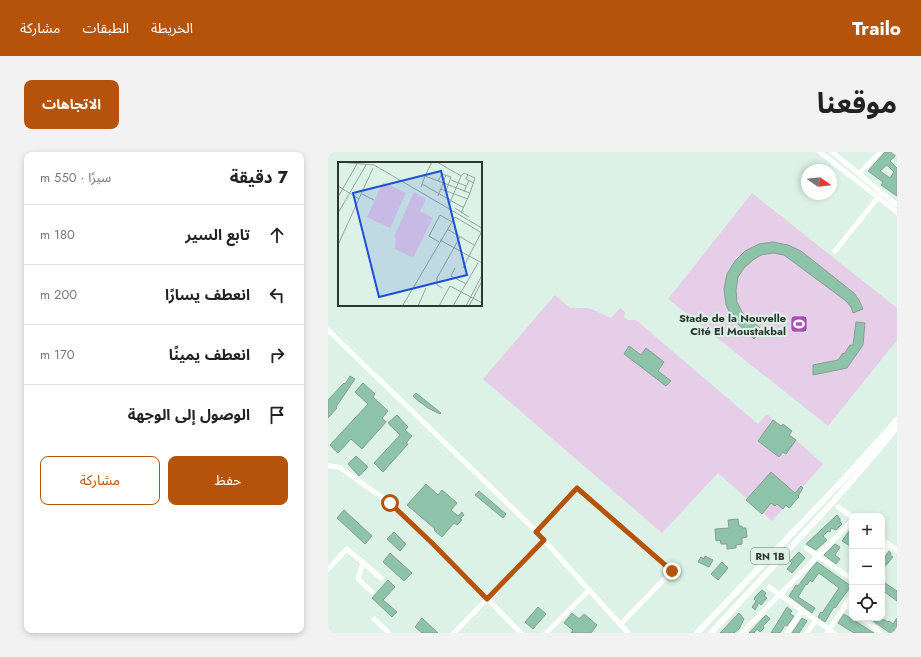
<!DOCTYPE html>
<html lang="ar">
<meta charset="utf-8">
<style>
:root{--surface:#fff;--page:#f2f2f2;--text:#222;--muted:#767676;--line:#e0e0e0;--accent:#b45309}
body{margin:0;font-family:Jost,"Noto Sans Arabic",sans-serif;background:var(--page);color:var(--text);direction:rtl}
.controls{position:absolute;right:12px;bottom:12px;display:grid;overflow:hidden;border-radius:8px;box-shadow:0 2px 6px #0003}
.controls button{width:36px;height:36px;display:grid;place-items:center;padding:0;border:0;border-bottom:1px solid var(--line);background:var(--surface);color:var(--text);font:20px sans-serif}
.compass{position:absolute;left:473px;top:12px;width:36px;height:36px;border-radius:50%;background:var(--surface);box-shadow:0 2px 6px #0003;rotate:104deg}
.stop{position:absolute;width:12px;height:12px;margin:-9px;border:3px solid #b45309;border-radius:50%;background:#fff}
.stop.end{background:#b45309;border-color:#fff;box-shadow:0 1px 4px #0008}
.list{margin:0;padding:0;list-style:none}
h2{display:flex;justify-content:space-between;align-items:center;height:52px;margin:0;padding:0 16px;font-size:17px}
h2 small{font-size:13px;font-weight:400;color:var(--muted)}
.list li{display:grid;grid-template-columns:26px 1fr auto;gap:12px;align-items:center;box-sizing:border-box;height:60px;padding:0 16px;border-top:1px solid var(--line)}
.list b{display:block;font-size:15px;white-space:nowrap}
.list em{font-size:13px;font-style:normal;color:var(--muted)}
.actions{display:flex;gap:8px;padding:12px 16px}
.actions a{flex:1;padding:9px 0;border:1px solid var(--accent);border-radius:8px;text-align:center;font-size:14px;color:var(--accent)}
.actions .main{background:var(--accent);color:#fff}
.icon{flex:none;width:22px;height:22px;fill:none;stroke:currentColor;stroke-width:2;stroke-linecap:round;stroke-linejoin:round}
.map{position:relative;flex:none;width:569px;height:481px;overflow:hidden;direction:ltr;border-radius:8px}
header{display:flex;align-items:center;gap:24px;box-sizing:border-box;height:56px;padding:0 20px;background:var(--accent);color:#fff}
header strong{font-size:19px}
nav{display:flex;gap:22px;margin-inline-start:auto;font-size:14px}
.intro{display:flex;align-items:center;justify-content:space-between;box-sizing:border-box;height:96px;padding:0 24px}
h1{margin:0;font-size:28px}
.button{padding:10px 18px;border-radius:8px;background:var(--accent);color:#fff;font-size:14px;font-weight:700}
main{display:flex;gap:24px;padding:0 24px}
aside{flex:1;background:var(--surface);border-radius:8px;box-shadow:0 2px 6px #0003}
.map>svg:first-child{display:block}
</style>
<header>
<strong>Trailo</strong>
<nav><a>الخريطة</a><a>الطبقات</a><a>مشاركة</a></nav>
</header>
<div class="intro"><h1>موقعنا</h1><a class="button">الاتجاهات</a></div>
<main>
<div class="map">
<svg width="569" height="481" viewBox="0 0 569 481">
<rect width="100%" height="100%" fill="#dcf2e6"/>
<path fill="#e6cee8" d="M424 41 569 156V188L500 274 340 147Z
M227 143 242 156H261L283 166 292 156 297 160 296 165 300 168H308L430 272 439 262 495 312 444 369 390 321 334 381 155 227Z"/>
<path fill="#8dc4a9" stroke="#899d93" fill-rule="evenodd" d="M557 0H569V2L562 9 569 16V44L553 33 555 30 540 19ZM559 13 566 20 562 26 552 19Z
M445 90 460 93 473 99 526 141 531 148 535 157 525 161 523 155 518 149 456 103 445 101 433 103 425 108 416 116 410 125 408 138 409 150 414 160 433 177 426 187 405 167 398 153 396 137 399 122 407 109 417 99 431 92Z
M528 170 537 171 535 193 519 216 485 223V213L510 208 515 201 516 202 522 193H525Z
M301 194 313 203 318 196 336 210 330 219 343 229 338 234 296 202Z
M22 224 27 227 8 255 9 256 0 266V248L16 231 17 232Z
M35 231 47 242 45 245 60 259 54 266 58 270 34 297 23 287 10 301 2 293 40 252 27 240Z
M88 241 113 261 112 262 100 256 88 247 85 244Z
M69 263 80 275 77 278 84 284 78 291 80 292 55 320 46 311 72 283 60 271Z
M445 268 453 274 455 272 464 279 461 283 468 288 458 302 455 300 451 305 430 289Z
M28 304 40 315 31 324 20 312Z
M443 320 467 341 473 334 475 336 470 344 471 345 461 356 458 353 455 357 449 352 447 354 443 351 434 362 418 348Z
M98 332 110 343 114 338 129 351 123 358 130 364 134 360 136 363 132 367 134 368 129 373 126 371 114 385 106 378 107 377 79 353Z
M151 339 178 362 175 366 147 343Z
M16 358 44 384 37 392 9 366Z
M509 363 512 367V370L514 372 508 378 503 376 502 380 500 379 495 384 499 388 488 398 478 392Z
M410 367 411 374H414V376H418L419 385 414 386V392L408 393V396L399 397V392H393L392 388 388 389 387 377 401 376 400 368Z
M524 375V392L522 394 514 389Z
M66 380 78 392 72 399 59 387Z
M507 392 512 395 507 403 512 407 508 412 496 403Z
M561 399 563 401 562 403 565 405 554 418V406L557 405Z
M471 400 477 406 464 421 459 417 464 411 462 409Z
M62 401 84 421 76 429 55 410Z
M377 404 385 408 381 415 370 410 373 405 376 407Z
M394 410 400 416 390 428 383 422Z
M489 410 523 434 507 456 506 455 497 470 490 465 493 460 494 461 511 436 491 421 484 430 482 428 479 433 478 432 470 445 487 456 484 461 461 444 468 433 470 434 482 418Z
M60 428 67 435 55 448 69 460 64 465 44 446Z
M554 429 569 439V449L554 438Z
M434 438 438 441 436 444 439 446 433 453 431 451 427 458 424 455 428 449 426 447 428 444Z
M210 455 218 462 205 477 197 470Z
M459 455 464 459 462 462 466 464 459 474 457 473 452 481H443Z
M244 461 251 467 256 462 269 473 263 481H243L245 478 236 471Z
M411 461 416 467 411 477 406 481H392Z
M516 462 546 481H526L510 471Z
M438 463 442 467 435 474 436 476 432 480 429 477 426 481H421Z
M94 466 110 481H94L87 475Z
M474 466 479 469 471 481H464Z
M541 466H553L560 470 561 469 565 472 569 466V480L568 481H562Z"/>
<g fill="none" stroke-linecap="round" stroke-linejoin="round">
<path stroke="#fff" stroke-width="5" d="M492 0 569 60
M504 0 569 53
M531 22 552 0
M507 99 552 43
M0 178 205 376 300 481
M0 314 11 315 62 351 104 391 193 481
M510 355 524 365
M208 380 249 336 344 419 292 473
M554 388 561 392 554 402
M561 392 569 399
M478 396 524 427
M35 410 30 427 44 440
M0 417 19 397 53 426
M441 435 506 481
M517 453 524 458
M534 466 551 479 552 481
M46 467 61 481
M126 481 216 388
M218 481 261 438
M414 481 524 369
M459 481 474 459
M479 481 488 468
M499 481 524 443"/>
<path stroke="#fff" stroke-width="6" d="M369 481 515 328 569 268
M383 481 504 351 551 297 569 275"/>
</g>
<g fill="none" stroke-linecap="round" stroke-linejoin="round">
<path stroke="#b45309" stroke-width="5" d="M62 351 104 391 159 447 216 388 208 380 249 336 344 419"/>
</g>
<defs>
<symbol id="stadium-square" viewBox="-11 -11 22 22"><rect x="-9" y="-9" width="18" height="18" rx="4" fill="#ac4db7" stroke="#dcf2e6"/><path d="M0-5a6.5 5 0 1 0 0 10a6.5 5 0 1 0 0-10ZM-3.5-1.8h7v3.6h-7Z" fill="#fff"/></symbol>
</defs>
<g fill-rule="evenodd">
<use href="#stadium-square" x="461" y="162" width="20" height="20"/>
</g>
<g text-anchor="middle" stroke-width="4" stroke-linejoin="round" paint-order="stroke">
<rect fill="#dcf2e6" stroke="#626e67" stroke-width="1" x="423" y="396" width="38" height="16" rx="3"/>
<g font-size="10" font-weight="bold" fill="#2d3631">
<text x="442" y="408">RN 1B</text>
</g>
<g font-size="11" font-weight="bold" fill="#2d3631" stroke="#dcf2e6" text-anchor="end">
<text x="458" y="170">Stade de la Nouvelle<tspan x="458" dy="13">Cité El Moustakbal</tspan></text>
</g>
</g>
<g transform="translate(10 10)">
<rect width="144" height="144" fill="#dcf2e6"/>
<path d="M45 20 68 31 52 66 29 55ZM76 30 88 37 82 49 95 56 75 96 57 87 58 76 56 75Z" fill="#e6cee8"/>
<path fill="none" stroke="#96a79e" stroke-width="1" d="M1 0 36 3 144 66M99 0 123 14 111 43M130 12 128 17 136 21M87 14 94 0M123 14 126 11 137 16 132 31M113 18 128 24M100 19 104 12 113 15 108 29M84 22 126 46M0 24 21 37M83 25 87 14 132 31 123 51M103 27 130 37M126 30 131 18M24 32 36 38M100 34 108 13M0 35 19 2M117 46 131 55M0 51 28 3M109 67 136 83M102 78 144 101M101 80 91 74 102 53 114 60M0 83 35 6M131 94 143 71M117 106 113 114 128 122M125 106 131 94M104 126 99 123V116L122 75M67 144 65 143 117 55 144 71M80 144 88 126M101 144 112 124 144 141M115 144 140 101M128 144 144 113M131 144 144 119"/>
<path fill="#1d4ed8" fill-opacity="0.15" stroke="#1d4ed8" stroke-width="2" d="M103 9 129 113 41 135 15 31Z"/>
<rect width="144" height="144" fill="none" stroke="#2d3631" stroke-width="2"/>
</g>
</svg>
<div class="controls">
<button>+</button>
<button>−</button>
<button><svg class="icon" aria-label="locate" viewBox="0 0 24 24"><circle cx="12" cy="12" r="6"/><path d="M12 2v4M12 18v4M2 12h4M18 12h4"/></svg></button>
</div>
<svg class="compass" viewBox="-18 -18 36 36"><path d="M0-13l5 13h-10z" fill="#e53935"/><path d="M0 13l5-13h-10z" fill="#767676"/></svg>
<div class="stop" style="left:62px;top:351px"></div>
<div class="stop end" style="left:344px;top:419px"></div>
</div>
<aside>
<h2>7 دقيقة<small>سيرًا · 550 m</small></h2>
<ul class="list">
<li><svg class="icon" aria-label="ahead" viewBox="0 0 24 24"><path d="M12 20V5M6 11l6-6 6 6"/></svg><div><b>تابع السير</b></div><em>180 m</em></li>
<li><svg class="icon" aria-label="left" viewBox="0 0 24 24"><path d="M17 20v-9H6M10 6l-5 5 5 5"/></svg><div><b>انعطف يسارًا</b></div><em>200 m</em></li>
<li><svg class="icon" aria-label="right" viewBox="0 0 24 24"><path d="M7 20v-9h11M14 6l5 5-5 5"/></svg><div><b>انعطف يمينًا</b></div><em>170 m</em></li>
<li><svg class="icon" aria-label="arrive" viewBox="0 0 24 24"><path d="M6 21V4h12l-3 4 3 4H6"/></svg><div><b>الوصول إلى الوجهة</b></div></li>
</ul>
<div class="actions"><a class="main">حفظ</a><a>مشاركة</a></div>
</aside>
</main>
